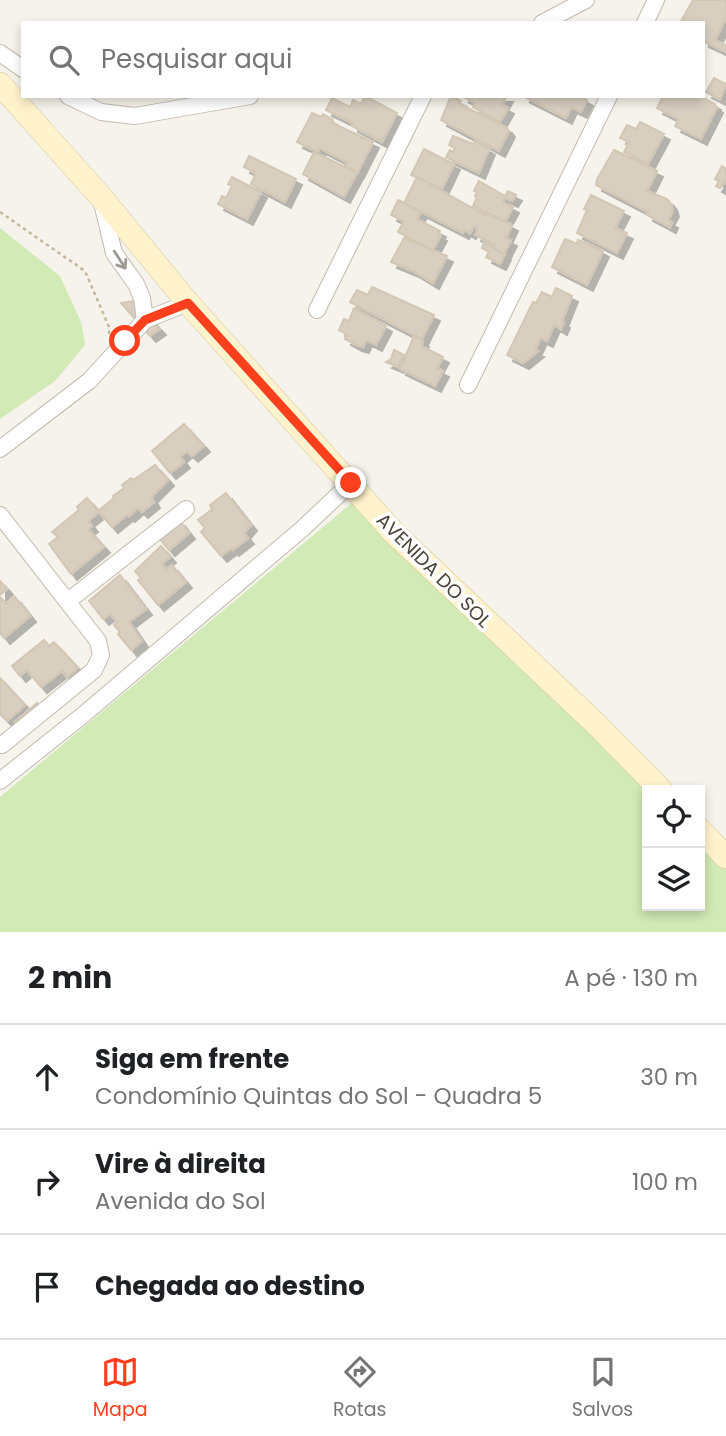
<!DOCTYPE html>
<html lang="pt">
<meta charset="utf-8">
<style>
:root{--surface:#fff;--page:#f2f2f2;--text:#202124;--muted:#757577;--line:#e0e0e0;--accent:#fc3f1d}
body{margin:0;font-family:Poppins,sans-serif;background:var(--page);color:var(--text)}
.controls{position:absolute;right:21px;bottom:21px;display:grid;overflow:hidden;border-radius:0px;box-shadow:0 4px 10px #0003}
.controls button{width:63px;height:63px;display:grid;place-items:center;padding:0;border:0;border-bottom:2px solid var(--line);background:var(--surface);color:var(--text);font:35px sans-serif}
.stop{position:absolute;width:21px;height:21px;margin:-16px;border:5px solid #fc3f1d;border-radius:50%;background:#fff}
.stop.end{background:#fc3f1d;border-color:#fff;box-shadow:0 2px 7px #0008}
.list{margin:0;padding:0;list-style:none}
h2{display:flex;justify-content:space-between;align-items:center;height:91px;margin:0;padding:0 28px;font-size:30px}
h2 small{font-size:23px;font-weight:400;color:var(--muted)}
.list li{display:grid;grid-template-columns:46px 1fr auto;gap:21px;align-items:center;box-sizing:border-box;height:105px;padding:0 28px;border-top:2px solid var(--line)}
.list b{display:block;font-size:26px;white-space:nowrap}
.list p{margin:0;font-size:23px;white-space:nowrap;color:var(--muted)}
.list em{font-size:23px;font-style:normal;color:var(--muted)}
.icon{flex:none;width:38px;height:38px;fill:none;stroke:currentColor;stroke-width:2;stroke-linecap:round;stroke-linejoin:round}
.map{position:relative;flex:none;width:726px;height:932px;overflow:hidden}
.search{position:absolute;background:var(--surface);box-shadow:0 4px 10px #0003;left:21px;right:21px;top:21px;height:77px;display:flex;align-items:center;gap:18px;box-sizing:border-box;padding:0 24px;border-radius:0px;color:var(--muted);font-size:26px}
.sheet{height:406px;background:var(--surface)}
nav{display:flex;justify-content:space-around;align-items:center;box-sizing:border-box;height:98px;border-top:2px solid var(--line);background:var(--surface);font-size:19px;color:var(--muted)}
nav a{display:grid;justify-items:center;gap:4px}
nav .on{color:var(--accent)}
.map>svg:first-child{display:block}
</style>
<div class="map">
<svg width="726" height="932" viewBox="0 0 726 932">
<defs>
<filter id="shadow"><feDropShadow dx="6" dy="6" stdDeviation="0" flood-color="#0004"/></filter>
</defs>
<rect width="100%" height="100%" fill="#f6f3ec"/>
<path fill="#d2eab5" d="M0 228 60 276 81 322 85 345 55 381 0 419Z
M365 492 647 790V906H700V842L726 869V932H0V797Z"/>
<path fill="#d8cfc1" stroke="#d3c7b4" stroke-width="2" filter="url(#shadow)" d="M693 0H726V18L715 40 726 45V52L703 41V23H680Z
M714 78 726 84 720 99 706 92Z
M365 96 397 113 382 142 352 126 353 123 326 110 332 98 350 107 353 100 361 104Z
M451 96 461 101 459 104 506 127 509 131 499 151 441 120Z
M462 96H507L502 105 508 108 500 122 473 107 475 103Z
M523 96H580L587 100 581 112 571 107 566 118Z
M663 96H700L715 104 714 105 717 107 701 139 675 126 679 119 657 108Z
M312 113 321 117 323 114 333 120 332 123 373 142 358 172 345 166 347 162 320 148 318 152 297 142Z
M640 122 664 134 648 164 624 152 629 142 620 138 627 125 636 129Z
M453 136 473 144 475 141 489 149 479 173 446 157 450 150 453 152 455 148 449 145Z
M424 149 454 164 442 189 411 175Z
M614 150 657 171 647 191 667 199 671 204 673 211 668 220 672 222 670 227 647 215 648 212 596 185 597 179Z
M314 152 357 173 344 197 303 174Z
M249 156 296 179 285 202 251 184 256 173 244 167Z
M722 166 726 169V181L720 188 716 186 719 181 715 179Z
M232 177 261 192 247 219 218 204 222 196 226 198 232 186 228 184Z
M417 177 485 215 486 212 512 225 506 238 511 240 504 254 493 248 495 245 475 235 478 229 474 226 470 233 465 230 463 233 404 203Z
M479 181 505 196 508 191 516 195 512 201 505 198 503 202 513 207 505 222 473 206 477 197 475 196 477 192 474 191Z
M591 195 624 211 615 228 627 233 617 253 577 233 587 210 584 209Z
M398 200 421 212 417 219 440 231 438 234 441 235 433 250 398 232 404 221 391 215Z
M404 238 447 256 433 283 413 271 391 262Z
M565 239 577 244 578 240 587 243 603 251 587 285 552 267Z
M484 243 505 254 500 264 486 257 489 252 482 248Z
M372 287 434 315 422 339 350 302 357 290 368 295Z
M556 288 572 296 562 321 564 322 561 329 554 325 547 341 541 338 535 350 538 351 523 363 507 355 533 302 536 303 542 292 552 297Z
M134 301 160 329 150 336 121 303Z
M354 308 386 326 376 345 366 340 363 347 356 345 345 339 348 335 339 330 344 319 349 321Z
M414 336 423 341 421 346 443 357 437 368 443 371 435 386 400 369Z
M394 350 404 355 398 367 386 362 391 359Z
M184 424 204 446 192 456 187 451 180 457 184 462 170 473 152 451Z
M155 465 168 480 151 497 154 502 142 512 138 508 129 516 128 514 112 527 98 511 114 498 113 496 124 488 122 485 131 478 133 480Z
M226 493 251 525 244 533 248 538 233 550 232 548 221 556 201 532 205 528 198 520 211 510 213 512 210 505Z
M87 498 99 512 88 521 92 526 88 529 104 547 71 574 49 544 58 537 52 532 79 510 77 507Z
M179 520 189 533 169 550 158 537Z
M161 546 170 557 162 564 166 569 172 565 186 582 158 605 138 580 141 578 135 571Z
M120 575 146 609 129 622 142 641 131 650 118 634 120 632 114 625 117 622 113 617 110 614 103 619 89 601Z
M0 581 7 589 0 595Z
M0 597 6 604 15 597 30 616 4 638 0 633Z
M44 640 49 646 54 642 78 668 67 677 62 671 41 687 27 670 20 676 12 666Z
M0 678 25 705 7 721 0 714Z
M37 703 42 710 21 728 15 722Z"/>
<g fill="none" stroke-linecap="round" stroke-linejoin="round">
<defs>
<path id="street" d="M542 23 586 0
M645 23 656 0
M0 53 23 69
M68 96 101 112 135 116 250 96
M102 203 114 253 136 284 142 298 145 320
M317 310 423 96
M468 385 609 96
M0 449 89 381 145 320 188 303
M0 515 98 641 101 655 94 670 2 745
M68 601 186 509
M0 781 83 715 302 529 351 483"/>
<path id="secondary" d="M0 84 101 197 188 303 395 534 597 725 661 790
M700 830 726 857"/>
</defs>
<use href="#street" stroke="#c2bbae" stroke-width="18"/>
<use href="#secondary" stroke="#d6c79b" stroke-width="24"/>
<path stroke="#c4b79f" stroke-width="2.5" stroke-dasharray="3.5 3.5" stroke-linecap="butt" d="M0 212 85 271 109 327V334"/>
<use href="#street" stroke="#fff" stroke-width="16"/>
<use href="#secondary" stroke="#fff3cd" stroke-width="23"/>
</g>
<defs><path id="oneway-shaft" d="M-6 0H5M1.5-3L5.5 0L1.5 3" fill="none" stroke-width="1.6" stroke-linecap="round" stroke-linejoin="round" transform="scale(1.75)"/></defs>
<use stroke="#9c9892" href="#oneway-shaft" transform="translate(120 260) rotate(57)"/>
<g fill="none" stroke-linecap="round" stroke-linejoin="round">
<path stroke="#fc3f1d" stroke-width="9" d="M125 341 145 320 188 303 351 483"/>
</g>
<g text-anchor="middle" stroke-width="7" stroke-linejoin="round" paint-order="stroke">
<g font-size="19" fill="#4b4439" stroke="#fff">
<text transform="translate(434 570) rotate(45)" y="7">AVENIDA DO SOL</text>
</g>
</g>
</svg>
<div class="controls">
<button><svg class="icon" aria-label="locate" viewBox="0 0 24 24"><circle cx="12" cy="12" r="6"/><path d="M12 2v4M12 18v4M2 12h4M18 12h4"/></svg></button>
<button><svg class="icon" aria-label="layers" viewBox="0 0 24 24"><path d="M12 4l9 5-9 5-9-5zM3 14l9 5 9-5"/></svg></button>
</div>
<div class="stop" style="left:125px;top:341px"></div>
<div class="stop end" style="left:351px;top:483px"></div>
<div class="search"><svg class="icon" aria-label="search" viewBox="0 0 24 24"><circle cx="10" cy="10" r="6"/><path d="M15 15l6 6"/></svg>Pesquisar aqui</div>
</div>
<section class="sheet">
<h2>2 min<small>A pé · 130 m</small></h2>
<ul class="list">
<li><svg class="icon" aria-label="ahead" viewBox="0 0 24 24"><path d="M12 20V5M6 11l6-6 6 6"/></svg><div><b>Siga em frente</b><p>Condomínio Quintas do Sol - Quadra 5</p></div><em>30 m</em></li>
<li><svg class="icon" aria-label="right" viewBox="0 0 24 24"><path d="M7 20v-9h11M14 6l5 5-5 5"/></svg><div><b>Vire à direita</b><p>Avenida do Sol</p></div><em>100 m</em></li>
<li><svg class="icon" aria-label="arrive" viewBox="0 0 24 24"><path d="M6 21V4h12l-3 4 3 4H6"/></svg><div><b>Chegada ao destino</b></div></li>
</ul>
</section>
<nav>
<a class="on"><svg class="icon" aria-label="map" viewBox="0 0 24 24"><path d="M3 6l6-2 6 2 6-2v14l-6 2-6-2-6 2zM9 4v14M15 6v14"/></svg>Mapa</a>
<a><svg class="icon" aria-label="directions" viewBox="0 0 24 24"><path d="M12 3l9 9-9 9-9-9zM9 14v-3h6M13 9l2 2-2 2"/></svg>Rotas</a>
<a><svg class="icon" aria-label="saved" viewBox="0 0 24 24"><path d="M7 4h10v16l-5-4-5 4z"/></svg>Salvos</a>
</nav>
